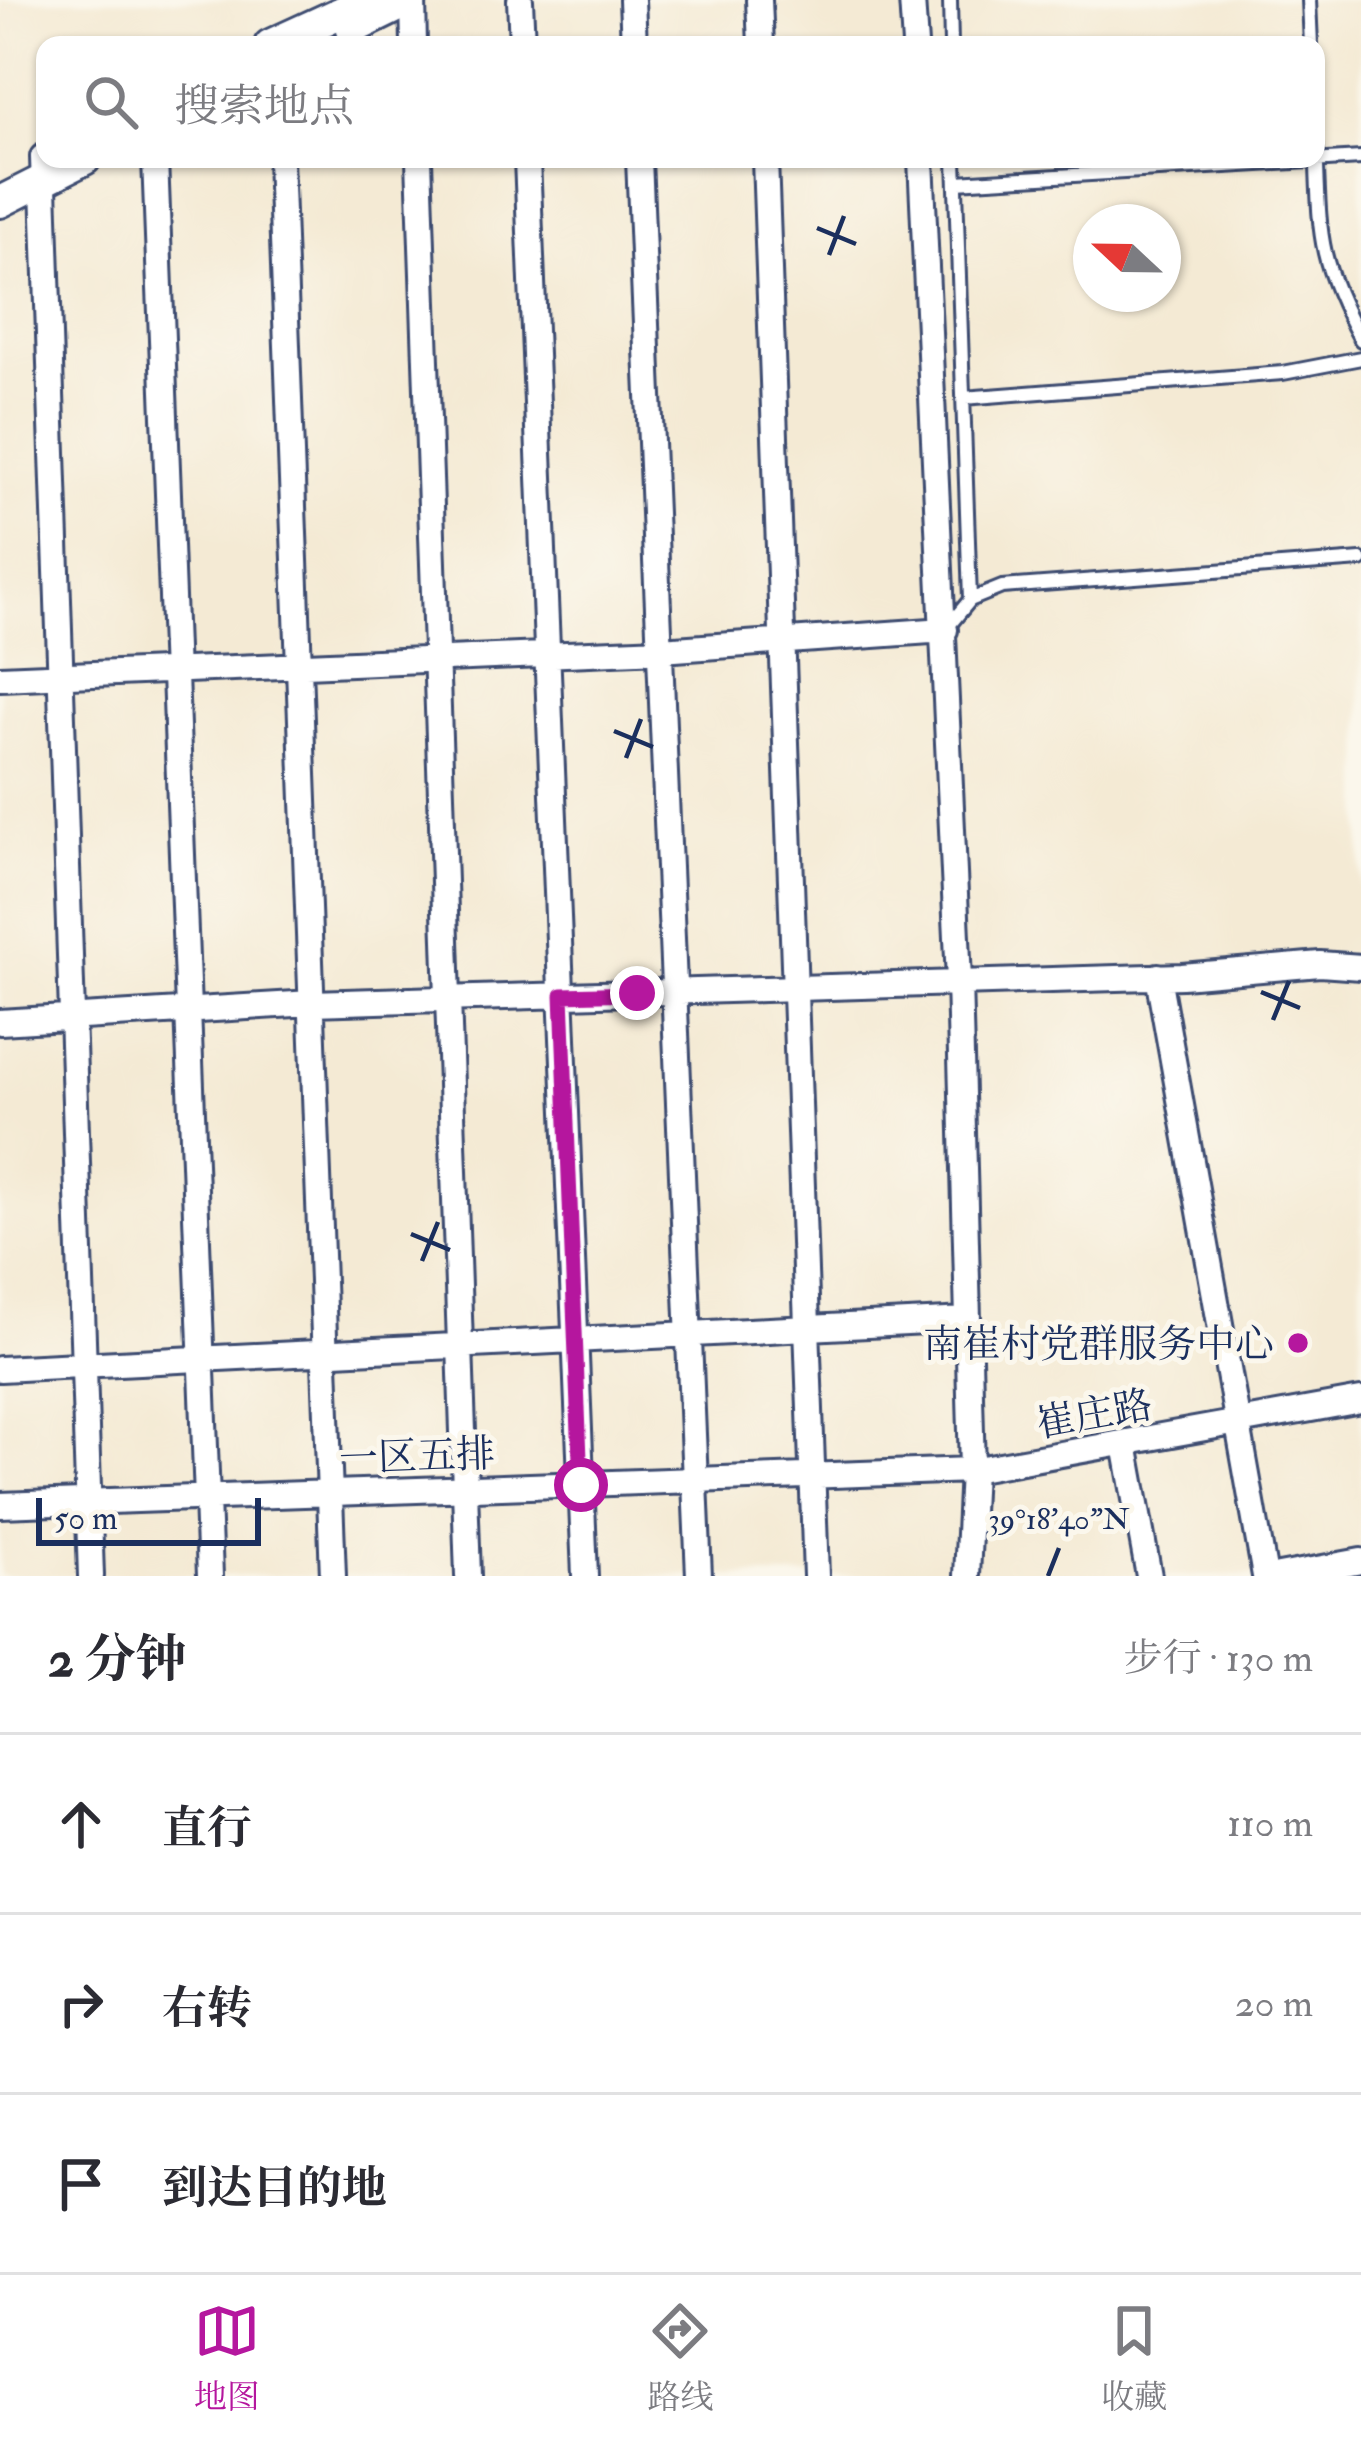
<!DOCTYPE html>
<html lang="zh">
<meta charset="utf-8">
<style>
:root{--surface:#fff;--page:#f2f2f3;--text:#2b2b33;--muted:#7c7c81;--line:#e1e1e2;--accent:#b5179e}
body{margin:0;font-family:"IM FELL Double Pica","Noto Serif SC",serif;background:var(--page);color:var(--text)}
.compass{position:absolute;left:1073px;top:204px;width:108px;height:108px;border-radius:50%;background:var(--surface);box-shadow:0 3px 9px #0004;rotate:292deg}
.scale{position:absolute;left:36px;bottom:30px;width:225px;box-sizing:border-box;padding-left:12px;border:6px solid #1b2f5e;border-top:0;font-size:33px;line-height:42px;white-space:nowrap;color:#1b2f5e;-webkit-text-stroke:9px #fbf7ec;paint-order:stroke}
.stop{position:absolute;width:36px;height:36px;margin:-27px;border:9px solid #b5179e;border-radius:50%;background:#fff}
.stop.end{background:#b5179e;border-color:#fff;box-shadow:0 3px 12px #0008}
.list{margin:0;padding:0;list-style:none}
h2{display:flex;justify-content:space-between;align-items:center;height:156px;margin:0;padding:0 48px;font-size:51px}
h2 small{font-size:39px;font-weight:400;color:var(--muted)}
.list li{display:grid;grid-template-columns:78px 1fr auto;gap:36px;align-items:center;box-sizing:border-box;height:180px;padding:0 48px;border-top:3px solid var(--line)}
.list b{display:block;font-size:45px;white-space:nowrap}
.list em{font-size:39px;font-style:normal;color:var(--muted)}
.icon{flex:none;width:66px;height:66px;fill:none;stroke:currentColor;stroke-width:2;stroke-linecap:round;stroke-linejoin:round}
.map{position:relative;flex:none;width:1361px;height:1576px;overflow:hidden}
.search{position:absolute;background:var(--surface);box-shadow:0 3px 9px #0004;left:36px;right:36px;top:36px;height:132px;display:flex;align-items:center;gap:30px;box-sizing:border-box;padding:0 42px;border-radius:24px;color:var(--muted);font-size:45px}
.sheet{height:696px;background:var(--surface)}
nav{display:flex;justify-content:space-around;align-items:center;box-sizing:border-box;height:168px;border-top:3px solid var(--line);background:var(--surface);font-size:33px;color:var(--muted)}
nav a{display:grid;justify-items:center;gap:6px}
nav .on{color:var(--accent)}
.map>svg:first-child{display:block}
</style>
<div class="map">
<svg width="1361" height="1576" viewBox="0 0 1361 1576">
<rect width="100%" height="100%" fill="#fbf7ec"/>
<filter id="ink" filterUnits="userSpaceOnUse"><feTurbulence type="fractalNoise" baseFrequency=".00833" numOctaves="2"/><feDisplacementMap in="SourceGraphic" scale="24" xChannelSelector="R" yChannelSelector="G"/><feConvolveMatrix kernelMatrix="1 2 1 2 8 2 1 2 1" color-interpolation-filters="sRGB"/></filter>
<filter id="wash" filterUnits="userSpaceOnUse"><feTurbulence type="fractalNoise" baseFrequency=".004" numOctaves="4" result="noise"/><feDisplacementMap in="SourceGraphic" scale="48" xChannelSelector="R" yChannelSelector="G"/><feGaussianBlur stdDeviation="2.7" result="paint"/><feColorMatrix in="noise" values="0 0 0 0 0 0 0 0 0 0 0 0 0 0 0 0 0 1.4 0 .05"/><feComposite in="paint" operator="in"/></filter>
<g filter="url(#wash)">
<rect width="100%" height="100%" fill="#f4ead4"/>
</g>
<g filter="url(#ink)">
<g fill="none" stroke-linecap="round" stroke-linejoin="round">
<defs>
<path id="service" d="M950 0 951 45
M1309 0 1311 45
M1316 142C1320 233 1316 257 1361 340
M955 159 970 600
M956 182 1361 158
M963 398 1283 373 1361 358
M946 629 970 600 1002 587 1361 560"/>
<path id="minor" d="M413 0 414 45
M520 0 522 45
M632 0 634 45
M759 0 761 45
M912 0 915 45
M43 157 91 1576
M155 159 210 1576
M280 159 333 1576
M419 159 468 1576
M527 159 585 1576
M639 159 699 1576
M765 159 816 1576
M921 159 959 981 972 1470 967 1576
M0 678 661 650 945 630
M1158 976 1265 1576
M0 1022 312 1003 1182 976 1320 964 1361 967
M0 1369 967 1320
M1125 1444 1149 1576
M0 1505 972 1470 1361 1400
M1279 1576 1361 1561"/>
<path id="tertiary" d="M352 29 411 0
M270 45 368 0
M0 202 85 159"/>
</defs>
<use href="#service" stroke="#3c4b70" stroke-width="18"/>
<use href="#minor" stroke="#3c4b70" stroke-width="30"/>
<use href="#tertiary" stroke="#3c4b70" stroke-width="36"/>
<use href="#service" stroke="#fff" stroke-width="12"/>
<use href="#minor" stroke="#fff" stroke-width="24"/>
<use href="#tertiary" stroke="#fff" stroke-width="30"/>
</g>
</g>
<g fill="none" stroke-linecap="round" stroke-linejoin="round" filter="url(#ink)">
<path stroke="#b5179e" stroke-width="15" d="M581 1485 562 995 637 993"/>
</g>
<path fill="none" stroke="#1b2f5e" stroke-width="4.5" d="M817 228 856 244M829 255 844 216M614 731 653 747M626 758 641 719M1261 992 1300 1008M1273 1020 1289 981M411 1234 450 1250M422 1261 438 1222M1048 1576 1059 1548"/>
<circle fill="#b5179e" stroke="#fbf7ec" stroke-width="4.5" cx="1298" cy="1343" r="12"/>
<g text-anchor="middle" stroke-width="10" stroke-linejoin="round" paint-order="stroke">
<g font-size="39" fill="#1b2f5e" stroke="#fbf7ec" text-anchor="end">
<text x="1274" y="1357">南崔村党群服务中心</text>
</g>
<g font-size="39" fill="#1b2f5e" stroke="#fbf7ec">
<text transform="translate(1094 1413) rotate(-10)" y="14">崔庄路</text>
<text transform="translate(417 1455) rotate(-2)" y="14">一区五排</text>
</g>
</g>
<g font-size="30" text-anchor="middle" fill="#1b2f5e" stroke="#fbf7ec" stroke-width="10" stroke-linejoin="round" paint-order="stroke">
<text x="1059" y="1529">39°18'40"N</text>
</g>
</svg>
<svg class="compass" viewBox="-18 -18 36 36"><path d="M0-13l5 13h-10z" fill="#e53935"/><path d="M0 13l5-13h-10z" fill="#7c7c81"/></svg>
<div class="scale">50 m</div>
<div class="stop" style="left:581px;top:1485px"></div>
<div class="stop end" style="left:637px;top:993px"></div>
<div class="search"><svg class="icon" aria-label="search" viewBox="0 0 24 24"><circle cx="10" cy="10" r="6"/><path d="M15 15l6 6"/></svg>搜索地点</div>
</div>
<section class="sheet">
<h2>2 分钟<small>步行 · 130 m</small></h2>
<ul class="list">
<li><svg class="icon" aria-label="ahead" viewBox="0 0 24 24"><path d="M12 20V5M6 11l6-6 6 6"/></svg><div><b>直行</b></div><em>110 m</em></li>
<li><svg class="icon" aria-label="right" viewBox="0 0 24 24"><path d="M7 20v-9h11M14 6l5 5-5 5"/></svg><div><b>右转</b></div><em>20 m</em></li>
<li><svg class="icon" aria-label="arrive" viewBox="0 0 24 24"><path d="M6 21V4h12l-3 4 3 4H6"/></svg><div><b>到达目的地</b></div></li>
</ul>
</section>
<nav>
<a class="on"><svg class="icon" aria-label="map" viewBox="0 0 24 24"><path d="M3 6l6-2 6 2 6-2v14l-6 2-6-2-6 2zM9 4v14M15 6v14"/></svg>地图</a>
<a><svg class="icon" aria-label="directions" viewBox="0 0 24 24"><path d="M12 3l9 9-9 9-9-9zM9 14v-3h6M13 9l2 2-2 2"/></svg>路线</a>
<a><svg class="icon" aria-label="saved" viewBox="0 0 24 24"><path d="M7 4h10v16l-5-4-5 4z"/></svg>收藏</a>
</nav>
